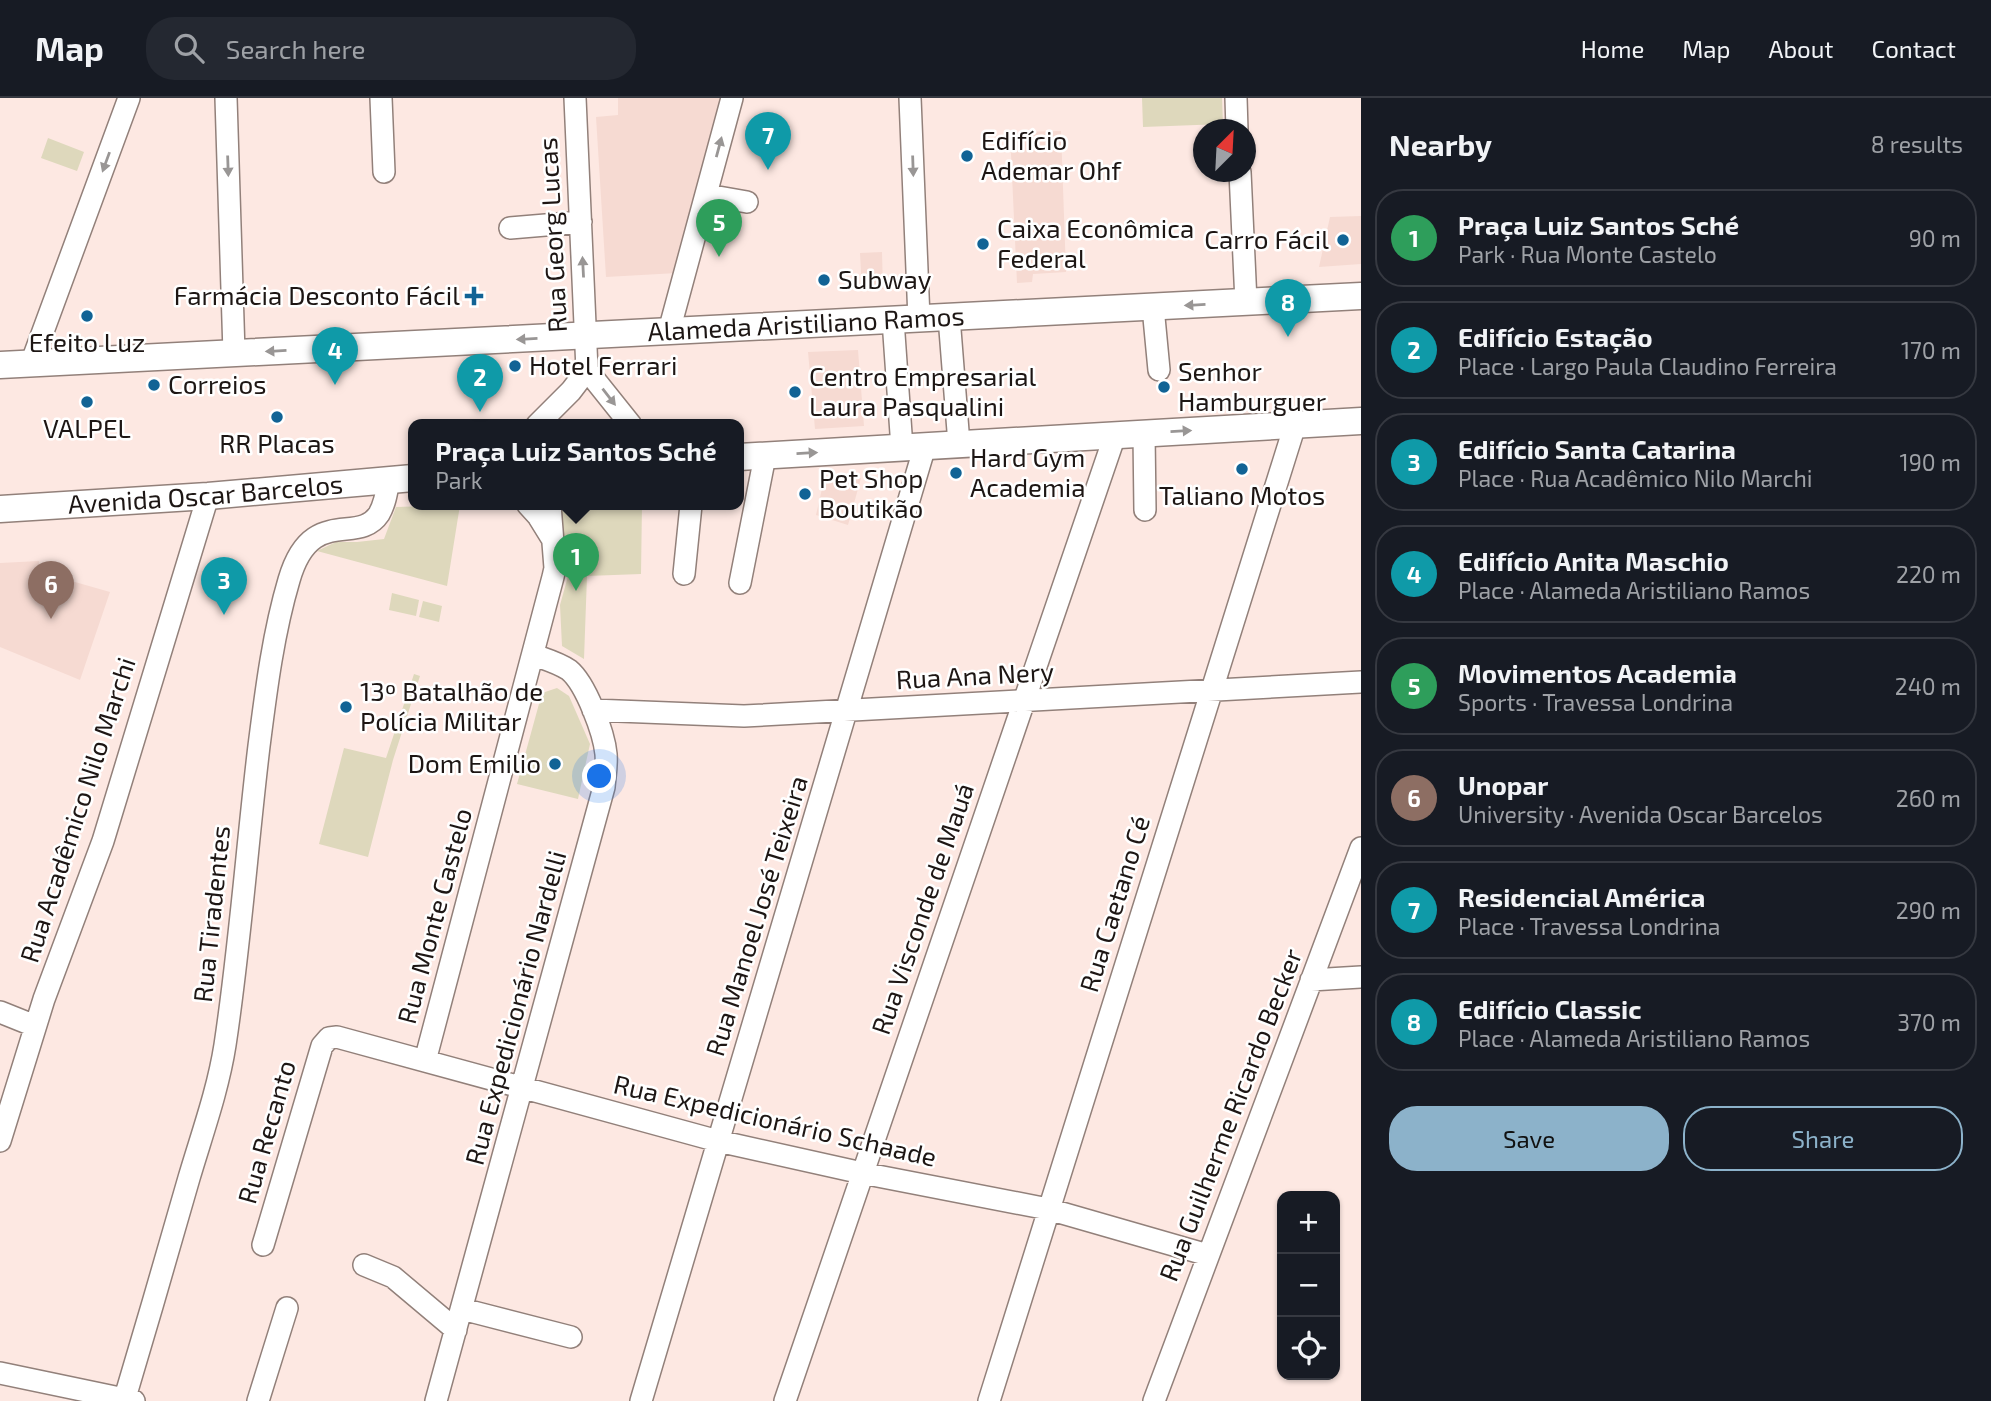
<!DOCTYPE html>
<meta charset="utf-8">
<style>
:root{--surface:#171b24;--page:#242831;--text:#f1f3f6;--muted:#9ea1a6;--line:#363941;--accent:#8cb2ca}
body{margin:0;font-family:"Exo 2",sans-serif;background:var(--page);color:var(--text)}
.controls{position:absolute;right:21px;bottom:21px;display:grid;overflow:hidden;border-radius:14px;box-shadow:0 2px 5px #0004}
.controls button{width:63px;height:63px;display:grid;place-items:center;padding:0;border:0;border-bottom:2px solid var(--line);background:var(--surface);color:var(--text);font:35px sans-serif}
.compass{position:absolute;left:1193px;top:21px;width:63px;height:63px;border-radius:50%;background:var(--surface);box-shadow:0 2px 5px #0004;rotate:24deg}
.you{position:absolute;left:600px;top:679px;width:24px;height:24px;margin:-18px;border:5px solid #fff;border-radius:50%;background:#1a73e8;box-shadow:0 0 0 10px #1a73e833}
.badge{display:grid;place-items:center;width:46px;height:46px;border-radius:50%;background:var(--accent);color:#fff;font-size:23px;font-weight:700}
.pin{position:absolute;translate:-50% -58px;filter:drop-shadow(0 2px 4px #0008)}
.pin::after{content:'';position:absolute;top:37px;width:24px;height:21px;background:inherit;clip-path:polygon(0 0,100% 0,50% 100%)}
.popup{position:absolute;left:408px;top:321px;width:336px;height:91px;box-sizing:border-box;display:grid;place-content:center;border-radius:14px;background:var(--surface);filter:drop-shadow(0 2px 5px #0005);font-size:23px;white-space:nowrap;color:var(--muted)}
.popup b{font-size:26px;color:var(--text)}
.popup::after{content:'';position:absolute;left:50%;top:100%;margin-left:-14px;border:14px solid transparent;border-top-color:var(--surface)}
.list{margin:0;padding:0;list-style:none}
h2{display:flex;justify-content:space-between;align-items:center;height:91px;margin:0;padding:0 28px;font-size:30px}
h2 small{font-size:23px;font-weight:400;color:var(--muted)}
.list li{display:grid;grid-template-columns:46px 1fr auto;gap:21px;align-items:center;box-sizing:border-box;height:98px;margin:0 14px 14px;padding:0 14px;border:2px solid var(--line);border-radius:28px}
.list b{display:block;font-size:26px;white-space:nowrap}
.list p{margin:0;font-size:23px;white-space:nowrap;color:var(--muted)}
.list em{font-size:23px;font-style:normal;color:var(--muted)}
.actions{display:flex;gap:14px;padding:21px 28px}
.actions a{flex:1;padding:16px 0;border:2px solid var(--accent);border-radius:28px;text-align:center;font-size:24px;color:var(--accent)}
.actions .main{background:var(--accent);color:#111}
.icon{flex:none;width:38px;height:38px;fill:none;stroke:currentColor;stroke-width:2;stroke-linecap:round;stroke-linejoin:round}
.map{position:relative;flex:none;width:1361px;height:1303px;overflow:hidden}
header{display:flex;align-items:center;gap:42px;box-sizing:border-box;height:98px;padding:0 35px;background:var(--surface);border-bottom:2px solid var(--line)}
header strong{font-size:33px}
nav{display:flex;gap:38px;margin-inline-start:auto;font-size:24px}
.search{width:490px;height:63px;background:var(--page);display:flex;align-items:center;gap:18px;box-sizing:border-box;padding:0 24px;border-radius:28px;color:var(--muted);font-size:26px}
main{display:flex}
aside{flex:1;background:var(--surface)}
.map>svg:first-child{display:block}
</style>
<header>
<strong>Map</strong>
<div class="search"><svg class="icon" aria-label="search" viewBox="0 0 24 24"><circle cx="10" cy="10" r="6"/><path d="M15 15l6 6"/></svg>Search here</div>
<nav><a>Home</a><a>Map</a><a>About</a><a>Contact</a></nav>
</header>
<main>
<div class="map">
<svg width="1361" height="1303" viewBox="0 0 1361 1303">
<rect width="100%" height="100%" fill="#fde8e2"/>
<path fill="#f6dad2" d="M618 0H727L677 175 606 179 596 19 618 17Z
M1061 33 1066 174 1033 176 1032 184 1017 185 1010 34Z
M1361 118V166L1319 169 1330 119Z
M882 154 883 191 862 192 860 155Z
M858 252 864 328 815 331 808 254Z
M861 380 848 427 816 417 824 382Z
M39 463 40 474 110 494 80 582 0 549V465Z"/>
<path fill="#ded8bc" d="M1142 0H1222L1223 26 1143 29Z
M48 40 84 54 77 73 41 60Z
M460 407 447 488 317 453 336 444H357L384 441 396 409Z
M558 407H642L641 476 587 478 584 561 562 548 560 507 570 471Z
M392 495 419 502 416 518 389 512Z
M423 503 442 508 439 524 419 519Z
M414 576 420 578 393 662 368 759 319 746 344 650 386 660Z
M557 590 569 598 590 646 578 701 517 686 542 595Z"/>
<g fill="none" stroke-linecap="round" stroke-linejoin="round">
<defs>
<path id="minor" d="M226 0 234 255
M381 0 384 74
M575 0 587 272
M910 0 919 221
M1236 0 1237 32
M1240 74 1246 204
M707 97 747 104
M510 130 581 124
M1153 209 1159 272
M949 219 959 346
M893 222 902 350
M669 233 732 0
M31 266 129 0
M587 272 631 327
M537 327 571 293 587 272
M1144 336 1145 412
M528 407 538 418 551 439
M684 476 691 407
M740 485 765 358
M593 612 744 618 1361 584
M1311 882 1361 879
M0 914 35 928
M425 963 553 479 555 470 550 407
M0 1043 44 901 103 743 208 398
M263 1147 322 948 329 940 337 939 718 1043 862 1075 1048 1111 1208 1157
M364 1167 393 1179 456 1232
M462 1211 571 1239
M0 1275 134 1303
M124 1303C146 1229 168 1154 189 1080 202 1036 218 992 225 947 240 848 247 748 259 648 266 593 273 536 289 482 311 406 358 448 379 416 385 406 387 393 389 381
M258 1303 287 1210
M436 1303 604 689C605 678 607 667 606 656 604 635 586 586 569 572 559 565 545 561 534 557
M641 1303 925 348
M785 1303 1115 337
M989 1303 1295 327
M1154 1303 1361 750"/>
<g id="major">
<path id="s1" d="M0 267 1361 198"/>
<path d="M739 359 1361 323"/>
<path id="s2" d="M0 411 208 398 413 380"/>
</g>
</defs>
<use href="#minor" stroke="#92807a" stroke-width="24"/>
<use href="#major" stroke="#92807a" stroke-width="29"/>
<use href="#minor" stroke="#fff" stroke-width="21"/>
<use href="#major" stroke="#fff" stroke-width="26"/>
</g>
<defs><path id="oneway-solid" d="M-6-.8H1V-3.2L6.5 0L1 3.2V.8H-6Z" transform="scale(1.75)"/></defs>
<g fill="#999695">
<use href="#oneway-solid" transform="translate(719 49) rotate(-75)"/>
<use href="#oneway-solid" transform="translate(106 64) rotate(110)"/>
<use href="#oneway-solid" transform="translate(228 68) rotate(88)"/>
<use href="#oneway-solid" transform="translate(913 68) rotate(88)"/>
<use href="#oneway-solid" transform="translate(583 169) rotate(-93)"/>
<use href="#oneway-solid" transform="translate(1195 207) rotate(177)"/>
<use href="#oneway-solid" transform="translate(527 241) rotate(177)"/>
<use href="#oneway-solid" transform="translate(276 253) rotate(177)"/>
<use href="#oneway-solid" transform="translate(609 299) rotate(52)"/>
<use href="#oneway-solid" transform="translate(1181 333) rotate(-3)"/>
<use href="#oneway-solid" transform="translate(807 355) rotate(-3)"/>
</g>
<g fill="#116395" stroke="#fff" stroke-width="2.5">
<circle cx="967" cy="58" r="7"/>
<circle cx="1343" cy="142" r="7"/>
<circle cx="983" cy="146" r="7"/>
<circle cx="824" cy="182" r="7"/>
<path d="M470.5 187.5h7v7h7v7h-7v7h-7v-7h-7v-7h7z"/>
<circle cx="87" cy="218" r="7"/>
<circle cx="515" cy="268" r="7"/>
<circle cx="154" cy="287" r="7"/>
<circle cx="1164" cy="289" r="7"/>
<circle cx="795" cy="294" r="7"/>
<circle cx="87" cy="304" r="7"/>
<circle cx="277" cy="319" r="7"/>
<circle cx="1242" cy="371" r="7"/>
<circle cx="956" cy="375" r="7"/>
<circle cx="805" cy="396" r="7"/>
<circle cx="346" cy="609" r="7"/>
<circle cx="555" cy="666" r="7"/>
</g>
<g text-anchor="middle" stroke-width="5" stroke-linejoin="round" paint-order="stroke">
<g font-size="26" fill="#1d1614" stroke="#fff" text-anchor="start">
<text x="981" y="52">Edifício<tspan x="981" dy="30">Ademar Ohf</tspan></text>
<text x="997" y="140">Caixa Econômica<tspan x="997" dy="30">Federal</tspan></text>
<text x="1329" y="151" text-anchor="end">Carro Fácil</text>
<text x="838" y="191">Subway</text>
<text x="460" y="207" text-anchor="end">Farmácia Desconto Fácil</text>
<text x="87" y="254" text-anchor="middle">Efeito Luz</text>
<text x="529" y="277">Hotel Ferrari</text>
<text x="1178" y="283">Senhor<tspan x="1178" dy="30">Hamburguer</tspan></text>
<text x="809" y="288">Centro Empresarial<tspan x="809" dy="30">Laura Pasqualini</tspan></text>
<text x="168" y="296">Correios</text>
<text x="87" y="340" text-anchor="middle">VALPEL</text>
<text x="277" y="355" text-anchor="middle">RR Placas</text>
<text x="970" y="369">Hard Gym<tspan x="970" dy="30">Academia</tspan></text>
<text x="819" y="390">Pet Shop<tspan x="819" dy="30">Boutikão</tspan></text>
<text x="1242" y="407" text-anchor="middle">Taliano Motos</text>
<text x="360" y="603">13º Batalhão de<tspan x="360" dy="30">Polícia Militar</tspan></text>
<text x="541" y="675" text-anchor="end">Dom Emilio</text>
</g>
<g font-size="26" fill="#1d1614" stroke="#fff">
<text transform="translate(553 137) rotate(-93)" y="9">Rua Georg Lucas</text>
<text dy="9" stroke="none"><textPath href="#s1" startOffset="807">Alameda Aristiliano Ramos</textPath></text>
<text dy="9" stroke="none"><textPath href="#s2" startOffset="206">Avenida Oscar Barcelos</textPath></text>
<text transform="translate(975 578) rotate(-3)" y="9">Rua Ana Nery</text>
<text transform="translate(78 712) rotate(-72)" y="9">Rua Acadêmico Nilo Marchi</text>
<text transform="translate(1115 806) rotate(-73)" y="9">Rua Caetano Cé</text>
<text transform="translate(923 811) rotate(-71)" y="9">Rua Visconde de Mauá</text>
<text transform="translate(212 816) rotate(-84)" y="9">Rua Tiradentes</text>
<text transform="translate(435 818) rotate(-75)" y="9">Rua Monte Castelo</text>
<text transform="translate(757 818) rotate(-73)" y="9">Rua Manoel José Teixeira</text>
<text transform="translate(516 910) rotate(-75)" y="9">Rua Expedicionário Nardelli</text>
<text transform="translate(1231 1017) rotate(-69)" y="9">Rua Guilherme Ricardo Becker</text>
<text transform="translate(775 1023) rotate(13)" y="9">Rua Expedicionário Schaade</text>
<text transform="translate(267 1034) rotate(-74)" y="9">Rua Recanto</text>
</g>
</g>
</svg>
<div class="controls">
<button>+</button>
<button>−</button>
<button><svg class="icon" aria-label="locate" viewBox="0 0 24 24"><circle cx="12" cy="12" r="6"/><path d="M12 2v4M12 18v4M2 12h4M18 12h4"/></svg></button>
</div>
<svg class="compass" viewBox="-18 -18 36 36"><path d="M0-13l5 13h-10z" fill="#e53935"/><path d="M0 13l5-13h-10z" fill="#9ea1a6"/></svg>
<div class="you"></div>
<div class="pin badge" style="left:576px;top:493px;background:#2e9e5b">1</div>
<div class="popup"><b>Praça Luiz Santos Sché</b>Park</div>
<div class="pin badge" style="left:480px;top:314px;background:#0f9aa8">2</div>
<div class="pin badge" style="left:224px;top:517px;background:#0f9aa8">3</div>
<div class="pin badge" style="left:335px;top:287px;background:#0f9aa8">4</div>
<div class="pin badge" style="left:719px;top:159px;background:#2e9e5b">5</div>
<div class="pin badge" style="left:51px;top:521px;background:#8d6e63">6</div>
<div class="pin badge" style="left:768px;top:72px;background:#0f9aa8">7</div>
<div class="pin badge" style="left:1288px;top:239px;background:#0f9aa8">8</div>
</div>
<aside>
<h2>Nearby<small>8 results</small></h2>
<ul class="list">
<li><span class="badge" style="background:#2e9e5b">1</span><div><b>Praça Luiz Santos Sché</b><p>Park · Rua Monte Castelo</p></div><em>90 m</em></li>
<li><span class="badge" style="background:#0f9aa8">2</span><div><b>Edifício Estação</b><p>Place · Largo Paula Claudino Ferreira</p></div><em>170 m</em></li>
<li><span class="badge" style="background:#0f9aa8">3</span><div><b>Edifício Santa Catarina</b><p>Place · Rua Acadêmico Nilo Marchi</p></div><em>190 m</em></li>
<li><span class="badge" style="background:#0f9aa8">4</span><div><b>Edifício Anita Maschio</b><p>Place · Alameda Aristiliano Ramos</p></div><em>220 m</em></li>
<li><span class="badge" style="background:#2e9e5b">5</span><div><b>Movimentos Academia</b><p>Sports · Travessa Londrina</p></div><em>240 m</em></li>
<li><span class="badge" style="background:#8d6e63">6</span><div><b>Unopar</b><p>University · Avenida Oscar Barcelos</p></div><em>260 m</em></li>
<li><span class="badge" style="background:#0f9aa8">7</span><div><b>Residencial América</b><p>Place · Travessa Londrina</p></div><em>290 m</em></li>
<li><span class="badge" style="background:#0f9aa8">8</span><div><b>Edifício Classic</b><p>Place · Alameda Aristiliano Ramos</p></div><em>370 m</em></li>
</ul>
<div class="actions"><a class="main">Save</a><a>Share</a></div>
</aside>
</main>
